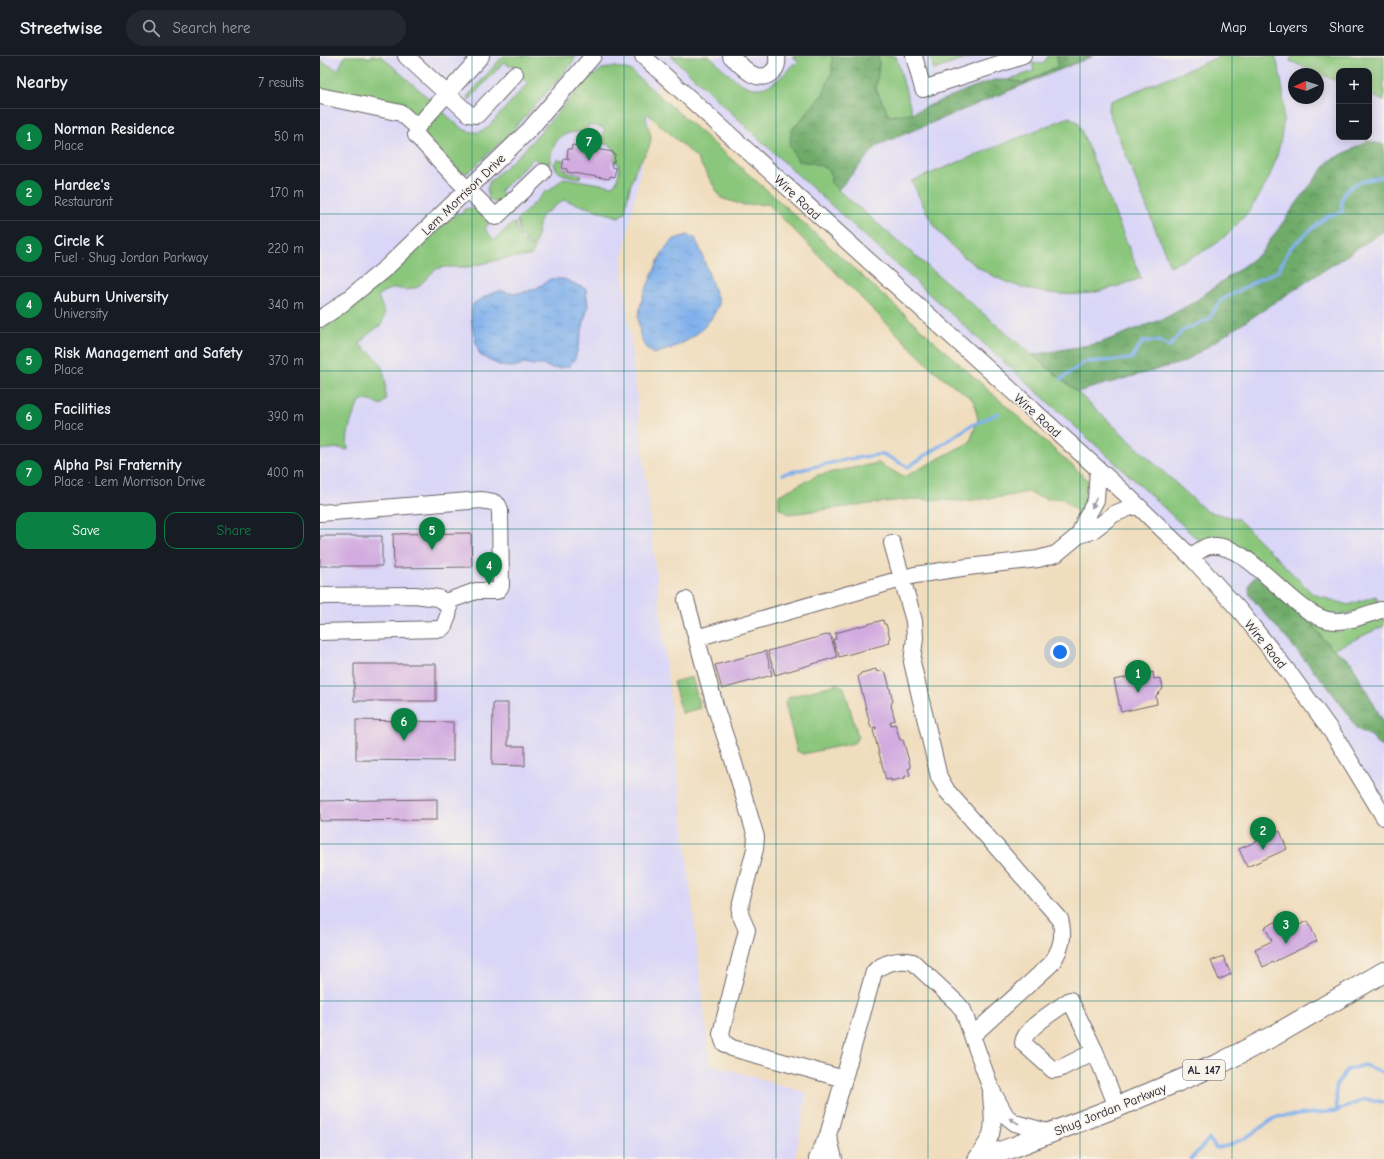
<!DOCTYPE html>
<meta charset="utf-8">
<style>
:root{--surface:#171b24;--page:#242831;--text:#f1f3f6;--muted:#9ea1a6;--line:#363941;--accent:#0b8043}
body{margin:0;font-family:"Comic Neue",sans-serif;background:var(--page);color:var(--text)}
.controls{position:absolute;right:12px;top:12px;display:grid;overflow:hidden;border-radius:8px;box-shadow:0 2px 10px #0003}
.controls button{width:36px;height:36px;display:grid;place-items:center;padding:0;border:0;border-bottom:1px solid var(--line);background:var(--surface);color:var(--text);font:20px sans-serif}
.compass{position:absolute;left:968px;top:12px;width:36px;height:36px;border-radius:50%;background:var(--surface);box-shadow:0 2px 10px #0003;rotate:267deg}
.you{position:absolute;left:740px;top:596px;width:14px;height:14px;margin:-10px;border:3px solid #fff;border-radius:50%;background:#1a73e8;box-shadow:0 0 0 6px #1a73e833}
.badge{display:grid;place-items:center;width:26px;height:26px;border-radius:50%;background:var(--accent);color:#fff;font-size:13px;font-weight:700}
.pin{position:absolute;translate:-50% -33px;filter:drop-shadow(0 1px 2px #0008)}
.pin::after{content:'';position:absolute;top:21px;width:14px;height:12px;background:inherit;clip-path:polygon(0 0,100% 0,50% 100%)}
.list{margin:0;padding:0;list-style:none}
h2{display:flex;justify-content:space-between;align-items:center;height:52px;margin:0;padding:0 16px;font-size:17px}
h2 small{font-size:13px;font-weight:400;color:var(--muted)}
.list li{display:grid;grid-template-columns:26px 1fr auto;gap:12px;align-items:center;box-sizing:border-box;height:56px;padding:0 16px;border-top:1px solid var(--line)}
.list b{display:block;font-size:15px;white-space:nowrap}
.list p{margin:0;font-size:13px;white-space:nowrap;color:var(--muted)}
.list em{font-size:13px;font-style:normal;color:var(--muted)}
.actions{display:flex;gap:8px;padding:12px 16px}
.actions a{flex:1;padding:9px 0;border:1px solid var(--accent);border-radius:12px;text-align:center;font-size:14px;color:var(--accent)}
.actions .main{background:var(--accent);color:#fff}
.icon{flex:none;width:22px;height:22px;fill:none;stroke:currentColor;stroke-width:2;stroke-linecap:round;stroke-linejoin:round}
.map{position:relative;flex:none;width:1064px;height:1103px;overflow:hidden}
header{display:flex;align-items:center;gap:24px;box-sizing:border-box;height:56px;padding:0 20px;background:var(--surface);border-bottom:1px solid var(--line)}
header strong{font-size:19px}
nav{display:flex;gap:22px;margin-inline-start:auto;font-size:14px}
.search{width:280px;height:36px;background:var(--page);display:flex;align-items:center;gap:10px;box-sizing:border-box;padding:0 14px;border-radius:22px;color:var(--muted);font-size:15px}
main{display:flex}
aside{flex:1;background:var(--surface)}
.map>svg:first-child{display:block}
</style>
<header>
<strong>Streetwise</strong>
<div class="search"><svg class="icon" aria-label="search" viewBox="0 0 24 24"><circle cx="10" cy="10" r="6"/><path d="M15 15l6 6"/></svg>Search here</div>
<nav><a>Map</a><a>Layers</a><a>Share</a></nav>
</header>
<main>
<aside>
<h2>Nearby<small>7 results</small></h2>
<ul class="list">
<li><span class="badge">1</span><div><b>Norman Residence</b><p>Place</p></div><em>50 m</em></li>
<li><span class="badge">2</span><div><b>Hardee's</b><p>Restaurant</p></div><em>170 m</em></li>
<li><span class="badge">3</span><div><b>Circle K</b><p>Fuel · Shug Jordan Parkway</p></div><em>220 m</em></li>
<li><span class="badge">4</span><div><b>Auburn University</b><p>University</p></div><em>340 m</em></li>
<li><span class="badge">5</span><div><b>Risk Management and Safety</b><p>Place</p></div><em>370 m</em></li>
<li><span class="badge">6</span><div><b>Facilities</b><p>Place</p></div><em>390 m</em></li>
<li><span class="badge">7</span><div><b>Alpha Psi Fraternity</b><p>Place · Lem Morrison Drive</p></div><em>400 m</em></li>
</ul>
<div class="actions"><a class="main">Save</a><a>Share</a></div>
</aside>
<div class="map">
<svg width="1064" height="1103" viewBox="0 0 1064 1103">
<defs>
<pattern id="forest-crowns" width="20" height="18" patternUnits="userSpaceOnUse"><rect width="20" height="18" fill="#6fab6b"/><path d="M2 6a3 3 0 1 1 6 0M12 15a3 3 0 1 1 6 0" fill="none" stroke="#5b8b59"/></pattern>
<pattern id="water-ripples" width="26" height="14" patternUnits="userSpaceOnUse"><rect width="26" height="14" fill="#81b1ec"/><path d="M2 4q2-2 4 0t4 0M15 11q2-2 4 0t4 0" fill="none" stroke="#6990c0"/></pattern>
</defs>
<rect width="100%" height="100%" fill="#f7f3e8"/>
<filter id="ink" filterUnits="userSpaceOnUse"><feTurbulence type="fractalNoise" baseFrequency=".025" numOctaves="2"/><feDisplacementMap in="SourceGraphic" scale="8" xChannelSelector="R" yChannelSelector="G"/><feConvolveMatrix kernelMatrix="1 2 1 2 8 2 1 2 1" color-interpolation-filters="sRGB"/></filter>
<filter id="wash" filterUnits="userSpaceOnUse"><feTurbulence type="fractalNoise" baseFrequency=".012" numOctaves="4" result="noise"/><feDisplacementMap in="SourceGraphic" scale="16" xChannelSelector="R" yChannelSelector="G"/><feGaussianBlur stdDeviation="0.9" result="paint"/><feColorMatrix in="noise" values="0 0 0 0 0 0 0 0 0 0 0 0 0 0 0 0 0 1.4 0 .05"/><feComposite in="paint" operator="in"/></filter>
<g filter="url(#wash)">
<rect width="100%" height="100%" fill="#f0ddbe"/>
<path fill="#dad6f7" fill-rule="evenodd" d="M0 0H1064V761L921 556 340 15 302 206 390 1008 487 1037 475 1103H0ZM1019 15H1049V81H1019ZM974 18H998V42H974Z"/>
<path fill="#8ac67b" stroke="#56745b" d="M25 0H45L50 2 51 0H61L113 46 98 60 0 34V5L18 14Z
M183 0H256C249 13 237 25 227 36 203 64 178 90 150 115L147 117 140 116 105 80 103 74 120 53C134 65 148 85 167 72L208 27 202 22 203 19 193 9 189 10 184 6 149 44 147 41Z
M351 0H390C406 15 428 44 453 27 461 22 467 15 473 8H476L478 5 472 0H512V16L503 38 472 74 478 105C489 106 503 108 511 117V127L518 134 712 299 757 336 886 455 918 463 993 538 1028 549 1056 540 1059 549 1022 559 1004 557 884 484 877 483 823 432 468 110Z
M558 0H576L592 57 569 60 556 33 559 7Z
M619 0H654L614 14 611 3Z
M728 0H737L738 10 704 27 688 24 714 15 712 7 723 8Z
M901 0H955C976 61 958 132 910 175 906 179 902 184 897 187 883 197 866 203 850 210L788 54 791 45Z
M972 0H1064V45L1049 39V15H1019V26L970 5Z
M295 11 310 14 459 145 768 424 771 443 762 460 742 442 727 443 707 436 682 441 643 445 591 443 469 458 459 452V439L498 419 558 407 584 421 650 386 658 363 653 344 611 312 448 148 423 149 401 142 377 102 328 58 326 60C326 67 330 74 331 81 331 95 320 103 315 115 310 129 307 143 305 157L298 161 244 144 221 160 213 197 211 200 187 202 148 211H125L116 213 98 231 87 234 74 232 63 236 58 240 65 258 62 268 46 280 40 288C44 294 51 296 55 301 67 313 65 329 66 344L61 349 51 345 41 344C33 357 25 378 28 394L19 392 0 394V275L34 250 137 157 143 158V154C154 148 169 157 168 169L165 173 174 184 192 168 195 167C197 178 201 187 212 191L200 179 197 164 227 134 229 135 243 122 293 130C298 125 301 112 298 107L294 106 295 93 287 88 282 87 284 72 268 69 267 76C252 75 238 77 233 93 230 99 231 106 228 112L224 106 221 108 214 102 180 135 185 141 181 146H174L169 143 167 133 170 125 204 94 266 25 282 13Z
M749 61 758 66 821 222C805 228 788 234 771 237 718 244 663 224 627 185 611 168 601 146 592 125Z
M237 103 244 104 243 112 247 113V116L261 118 260 122C249 120 237 120 234 108Z
M1062 558 1064 561V570L1014 593 1002 582 993 568 1014 576 1021 575Z
M372 621 380 652 362 657 353 626Z
M517 628 524 631 538 681 534 687 483 698 477 695 465 647 469 641Z"/>
<path fill="url(#forest-crowns)" stroke="#486653" d="M512 0H558L559 7 556 33 569 60 592 57 653 31 674 24H688L704 27 738 10 737 0H773L558 89 518 134 511 127V117C503 108 489 106 478 105L469 89 472 74 503 38 512 16Z
M1048 85 1064 89V175L864 306 757 336 712 299 780 287 847 261 874 246 941 197 979 144 1009 105Z
M938 519 971 551 993 568 1002 582 1014 593 1031 606 1064 667V692L1057 688 1053 681 1037 673 1026 655 1007 630 930 540C928 532 929 524 938 519Z"/>
<path fill="url(#water-ripples)" stroke="#526a94" d="M368 179 375 182 381 195 399 248C387 277 363 290 333 298L325 291 320 279 318 260 323 240 340 201 347 190 354 183Z
M230 223H244L266 233 268 250 255 303 249 310 241 312H231L224 309H214L205 307C187 316 176 308 160 299 155 284 149 264 153 248 159 244 174 235 181 235 184 235 187 237 190 237 206 238 218 233 230 223Z"/>
<g fill="none" stroke-linecap="round" stroke-linejoin="round">
<path stroke="#81b1ec" stroke-width="3.5" d="M741 323 765 306 811 303 823 285H839L849 291 862 275 889 263 900 245 938 224 958 215 970 192 988 176 1008 160 1022 156C1022 152 1021 147 1022 143 1026 127 1049 123 1064 121
M463 418 523 404 563 398 588 411 650 370 679 357
M1017 1055 1016 1029 1027 1014 1044 1009 1064 1017
M871 1103 889 1083 896 1092 907 1090 927 1081 956 1061 1017 1055 1045 1043 1064 1046"/>
</g>
<g id="blocks">
<path fill="#d2abe0" d="M252 89 293 96V98H295L294 106H292L291 111 296 112 294 121 290 120 289 123 247 116V113L242 112 244 103 249 104V102H247L248 93H251Z
M151 477 152 511 74 512 73 478Z
M0 480H62V510H0Z
M563 564 564 568H566L570 582H569L570 587 519 601 518 596H517L513 583H516L515 577Z
M510 578 517 601 455 619 448 595Z
M446 595 452 619 402 633 395 609Z
M34 608H116V645H34Z
M556 613 557 616 561 615 566 617 573 645 571 649 575 664 570 666 571 669 575 668 580 684H583L591 712 588 713 590 719 585 720V722L571 725V723L566 724 553 674 556 673V671L551 672 538 621 541 617Z
M833 616 834 623 839 622 842 627 843 633 836 640 837 648 801 656 794 624Z
M173 647H188V690H205V710L172 709Z
M36 664 133 666V705L36 704Z
M117 743V764L0 765V745Z
M960 775 967 793 927 811 919 793Z
M966 861 971 873 988 865 997 885 943 911 935 893 952 885 945 871Z
M903 900 911 918 899 924 891 905Z"/>
</g>
</g>
<g filter="url(#ink)">
<use href="#blocks" fill-opacity="0" stroke="#6a6369" stroke-width="1"/>
<g fill="none" stroke-linecap="round" stroke-linejoin="round">
<defs>
<path id="minor" d="M86 0 149 58 157 59 195 18
M161 0 97 71 96 79 136 122 176 161 223 116
M323 0 810 442 871 501 921 556 970 618 1016 682 1064 761
M411 0C421 9 436 29 451 17 457 13 458 7 457 0
M594 0 603 33 703 0
M0 40 81 57 97 71
M0 263 18 251 67 211 209 74 273 0
M0 457 161 444 173 446 178 449 180 454 181 530 177 535H156L125 546
M759 479 764 466 776 444 778 413
M572 487 594 565 595 582 592 606 619 721 627 735 740 863C745 881 741 893 731 908L653 979
M871 501C875 498 883 491 889 490 928 484 969 555 1008 564 1026 568 1044 559 1061 554
M0 540 95 539 118 542 125 546 129 554 128 560 124 570 121 573 0 576
M366 544 396 653 413 704 436 781 435 793 421 846 420 858 427 874 403 969 401 978 404 987 412 992 524 1023
M376 582 595 519 648 511 718 503 736 498 759 479 772 475 794 458 816 449
M775 995 739 1013 733 1014 703 987C704 972 738 953 750 944L775 995 797 1051
M508 1079 514 1103
M497 1103 508 1079 554 916C563 906 580 903 593 906L637 947 643 954 671 1033 686 1060 695 1067 731 1077
M656 1103C662 1095 668 1087 671 1078 675 1065 671 1049 671 1036"/>
<path id="major" d="M660 1103 694 1091 797 1051 901 1007 955 979 1064 916"/>
</defs>
<use href="#minor" stroke="#6a6369" stroke-width="18"/>
<use href="#major" stroke="#6a6369" stroke-width="22"/>
<use href="#minor" stroke="#fff" stroke-width="16"/>
<use href="#major" stroke="#fff" stroke-width="20"/>
</g>
<defs><path id="oneway-solid" d="M-6-.8H1V-3.2L6.5 0L1 3.2V.8H-6Z"/></defs>
<g fill="#9c9ca7">
<use href="#oneway-solid" transform="translate(774 447) rotate(114)"/>
<use href="#oneway-solid" transform="translate(694 1065) rotate(-150)"/>
</g>
</g>
<path fill="none" stroke="#0f766e" stroke-width="1" stroke-opacity="0.55" d="M152 0V1103M304 0V1103M456 0V1103M608 0V1103M760 0V1103M912 0V1103M0 158H1064M0 315H1064M0 473H1064M0 630H1064M0 788H1064M0 945H1064"/>
<g text-anchor="middle" stroke-width="3" stroke-linejoin="round" paint-order="stroke">
<rect fill="#f7f3e8" stroke="#62616f" stroke-width="1" x="863" y="1004" width="42" height="20" rx="3"/>
<g font-size="12" font-weight="bold" fill="#22223b">
<text x="884" y="1018">AL 147</text>
</g>
<g font-size="13" fill="#22223b" stroke="#f7f3e8">
<text transform="translate(143 138) rotate(-44)" y="5">Lem Morrison Drive</text>
<text transform="translate(478 141) rotate(43)" y="5">Wire Road</text>
<text transform="translate(718 359) rotate(42)" y="5">Wire Road</text>
<text transform="translate(946 588) rotate(51)" y="5">Wire Road</text>
<text transform="translate(790 1053) rotate(-22)" y="5">Shug Jordan Parkway</text>
</g>
</g>
</svg>
<div class="controls">
<button>+</button>
<button>−</button>
</div>
<svg class="compass" viewBox="-18 -18 36 36"><path d="M0-13l5 13h-10z" fill="#e53935"/><path d="M0 13l5-13h-10z" fill="#9ea1a6"/></svg>
<div class="you"></div>
<div class="pin badge" style="left:818px;top:637px">1</div>
<div class="pin badge" style="left:943px;top:794px">2</div>
<div class="pin badge" style="left:966px;top:888px">3</div>
<div class="pin badge" style="left:169px;top:529px">4</div>
<div class="pin badge" style="left:112px;top:494px">5</div>
<div class="pin badge" style="left:84px;top:685px">6</div>
<div class="pin badge" style="left:269px;top:105px">7</div>
</div>
</main>
